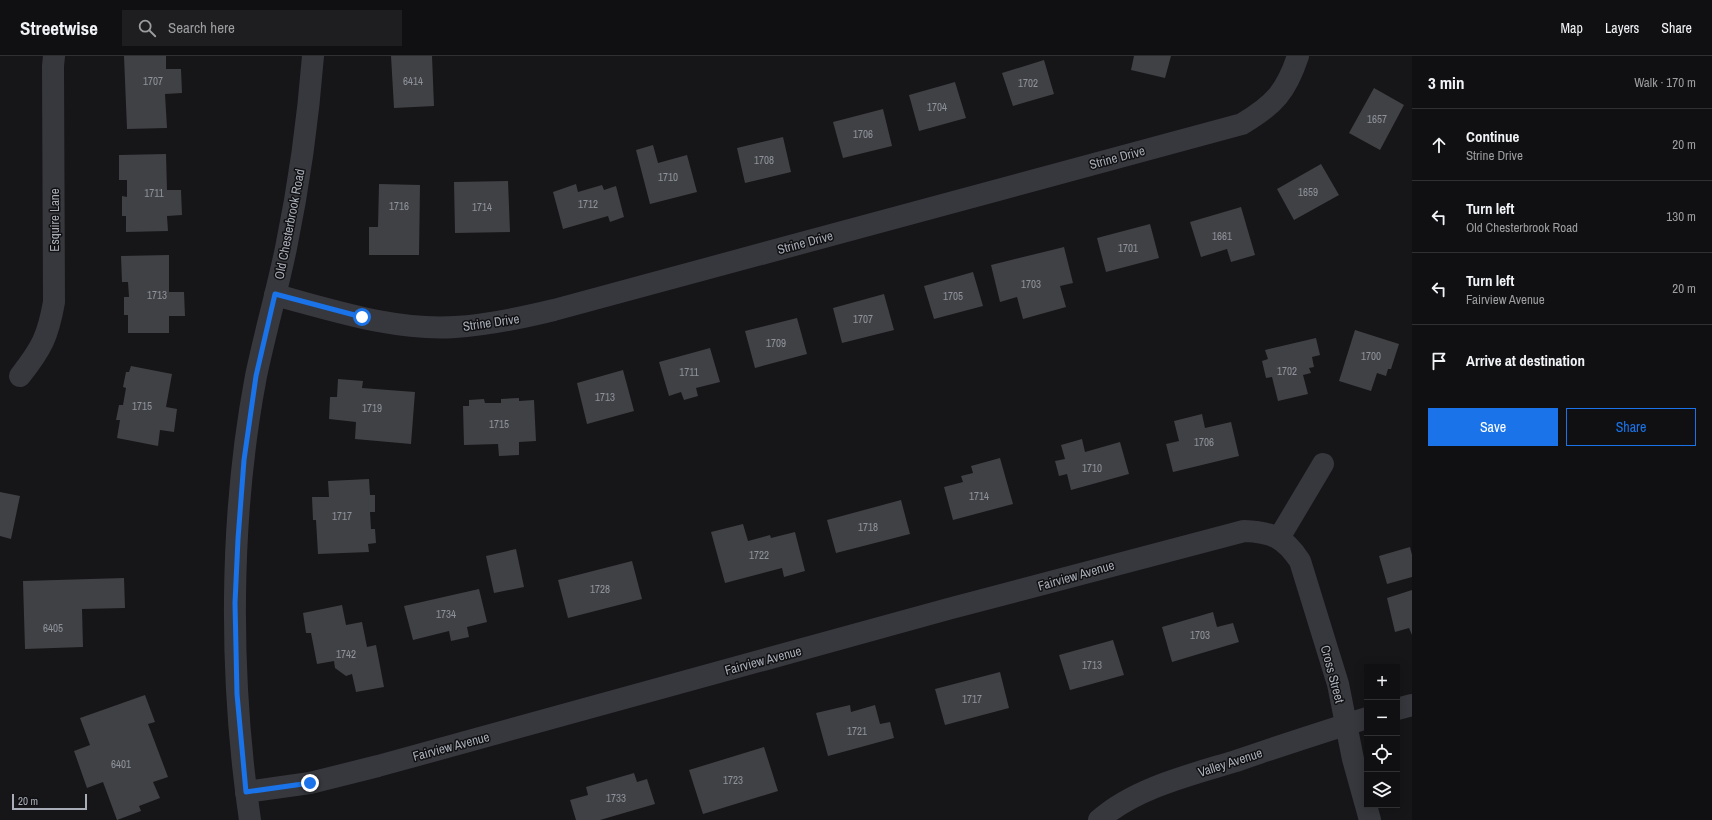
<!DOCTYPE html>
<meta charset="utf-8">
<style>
:root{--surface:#101012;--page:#1e1e20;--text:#f1f3f6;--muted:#9c9d9f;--line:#303032;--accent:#1a73e8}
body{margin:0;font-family:"Archivo Narrow",sans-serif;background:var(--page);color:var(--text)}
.controls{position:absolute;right:12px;bottom:12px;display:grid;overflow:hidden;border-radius:0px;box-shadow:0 2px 10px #0003}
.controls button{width:36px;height:36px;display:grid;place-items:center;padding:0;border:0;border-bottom:1px solid var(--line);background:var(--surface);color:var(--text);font:20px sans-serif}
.scale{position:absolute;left:12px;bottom:10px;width:75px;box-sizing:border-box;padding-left:4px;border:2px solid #a8adb8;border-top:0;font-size:11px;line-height:14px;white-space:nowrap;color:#a8adb8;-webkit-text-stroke:3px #111113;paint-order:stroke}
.stop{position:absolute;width:12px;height:12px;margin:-9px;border:3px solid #1a73e8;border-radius:50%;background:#fff}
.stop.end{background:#1a73e8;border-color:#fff;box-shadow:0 1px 4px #0008}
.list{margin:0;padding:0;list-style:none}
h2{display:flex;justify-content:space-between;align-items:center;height:52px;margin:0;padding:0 16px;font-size:17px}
h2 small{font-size:13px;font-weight:400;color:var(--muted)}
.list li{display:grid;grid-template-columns:26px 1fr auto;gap:12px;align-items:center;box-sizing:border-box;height:72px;padding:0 16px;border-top:1px solid var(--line)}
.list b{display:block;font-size:15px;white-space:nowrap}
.list p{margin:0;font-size:13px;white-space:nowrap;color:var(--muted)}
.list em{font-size:13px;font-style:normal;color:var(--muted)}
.actions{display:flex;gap:8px;padding:12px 16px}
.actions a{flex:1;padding:9px 0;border:1px solid var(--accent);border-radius:0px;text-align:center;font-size:14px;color:var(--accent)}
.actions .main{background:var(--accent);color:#fff}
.icon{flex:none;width:22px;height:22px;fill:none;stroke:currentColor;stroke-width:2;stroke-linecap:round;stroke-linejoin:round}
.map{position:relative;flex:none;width:1412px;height:764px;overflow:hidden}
header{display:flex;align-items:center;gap:24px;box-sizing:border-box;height:56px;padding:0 20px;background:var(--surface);border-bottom:1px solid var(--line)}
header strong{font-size:19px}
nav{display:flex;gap:22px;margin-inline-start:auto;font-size:14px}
.search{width:280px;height:36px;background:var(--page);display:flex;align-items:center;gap:10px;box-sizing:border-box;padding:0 14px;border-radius:0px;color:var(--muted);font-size:15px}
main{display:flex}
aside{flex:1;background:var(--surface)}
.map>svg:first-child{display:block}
</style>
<header>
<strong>Streetwise</strong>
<div class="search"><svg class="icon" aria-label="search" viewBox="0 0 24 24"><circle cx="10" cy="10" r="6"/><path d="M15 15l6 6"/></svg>Search here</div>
<nav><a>Map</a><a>Layers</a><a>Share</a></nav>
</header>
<main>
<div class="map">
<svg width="1412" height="764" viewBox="0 0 1412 764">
<rect width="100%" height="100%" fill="#161618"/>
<path fill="#404145" d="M124 0H166V13H181L182 37 165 38 167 72 127 73Z
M391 0H432L434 50 394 52Z
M1134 0H1171L1165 22 1131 14Z
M1044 4 1054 38 1013 50 1002 17Z
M955 26 966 62 919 75 909 39Z
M1374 32 1404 49 1380 94 1349 77Z
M883 53 892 90 843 102 833 66Z
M783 81 791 116 745 127 737 92Z
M653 89 658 107 687 99 697 136 650 148 636 94Z
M166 98 167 134H181L182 159 167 160 168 175 126 176V160H122V140L127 141V124H119V99Z
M1321 108 1339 139 1294 164 1277 133Z
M508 125 510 176 455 177 454 126Z
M379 128 420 129 419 199H369V171H378Z
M576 128 578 136 602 129 604 134 616 130 624 161 610 166 608 160 563 173 553 136Z
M1241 151 1255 199 1231 206 1227 193 1201 201 1190 166Z
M1150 168 1159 202 1106 216 1097 182Z
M1064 191 1073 227 1060 230 1066 251 1023 263 1017 241 1000 246 991 209Z
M169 199V236H184L185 260H169V277H128V259H124V241H129L128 226H122L121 200Z
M973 216 983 250 934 263 924 230Z
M884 238 894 274 842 287 833 252Z
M797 262 807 298 755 312 745 275Z
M1355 274 1399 288 1391 313H1388L1386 320 1377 317 1371 335 1339 325Z
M1316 282 1320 299 1312 301 1314 311 1309 312 1311 317 1303 319 1308 338 1278 345 1272 321 1266 322 1262 305 1268 303 1265 294Z
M710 292 720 326 696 332 698 340 684 344 681 336 669 340 659 306Z
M131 310 172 318 166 351 177 353 174 376 160 374 158 390 117 382 120 364H116L119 349H123L126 332 123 331 126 316H129Z
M623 314 634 355 587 368 577 327Z
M338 323 363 325 362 332 415 336 411 388 355 383 356 366 329 363 330 341H337Z
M519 342V345L534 344 536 385 519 386V399L499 400 498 388 464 389 463 350H469V344L484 343 485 347H501V343Z
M1202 358 1205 372 1231 366 1239 400 1173 416 1166 388 1179 385 1174 365Z
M1082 383 1085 396 1120 386 1129 418 1071 434 1067 418 1059 420 1055 405 1065 403 1061 389Z
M1000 402 1013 448 953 464 944 431 963 426 961 420 973 417 971 410Z
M369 423 370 439H375V456H370L371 473H375L376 487 368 488 369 496 318 498 316 464H313L312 441H329L328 425Z
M0 436 20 440 11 483 0 480Z
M901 444 910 478 836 497 827 464Z
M743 468 748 485 770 479 771 482 795 476 805 515 784 521 782 512 725 527 711 476Z
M1410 491 1412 499V521L1387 528 1379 500Z
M516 493 524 531 494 537 486 500Z
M632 505 642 543 568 562 558 524Z
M124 522 125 552 82 553 83 591 25 593 23 525Z
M479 533 487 566 467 571 469 581 451 585 449 575 413 584 404 550Z
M1412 534V579L1409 572 1395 576 1387 542Z
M342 549 346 569 362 566 367 591 376 589 384 631 356 636 352 618 346 620 335 612 334 605 317 608 311 577H306L303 557Z
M1213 556 1217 571 1233 567 1239 586 1172 606 1162 571Z
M1113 584 1124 619 1070 634 1059 599Z
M1000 616 1009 652 945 669 935 633Z
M145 639 155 666 148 668 168 721 153 726 160 742 139 750 141 755 117 764 103 726 87 732 74 695 90 689 80 662Z
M850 649 851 656 875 649 880 668 890 666 894 682 828 700 816 657Z
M764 691 778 735 703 758 689 714Z
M634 717 637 726 647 723 655 748 600 764H576L570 744 588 739 586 731Z"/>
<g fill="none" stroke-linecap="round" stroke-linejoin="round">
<path stroke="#37383d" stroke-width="22" d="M275 239C333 254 394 275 455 271 489 269 521 262 554 254L1242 68C1274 49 1286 36 1298 0
M20 320C42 292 48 280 54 246L53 10 54 0
M1279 482 1323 408
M1397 653 1412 649
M246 736 310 727 378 710 948 553 1244 475C1272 476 1284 481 1300 505L1338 628 1353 703 1370 764
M1099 764C1135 732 1190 719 1236 705 1279 690 1323 676 1367 662"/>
<path stroke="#37383d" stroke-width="22" d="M250 764C229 621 229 462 256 320 265 277 277 235 286 192 299 129 308 64 313 0"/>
</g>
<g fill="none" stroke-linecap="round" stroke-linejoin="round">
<path stroke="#1a73e8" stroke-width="5" d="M310 727 246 736 237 638 235 547 238 483 244 404 256 320 275 238 362 261"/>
</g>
<g text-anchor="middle" stroke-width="3" stroke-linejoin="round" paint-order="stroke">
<g font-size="11" fill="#8e929b">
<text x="153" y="29">1707</text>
<text x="413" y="29">6414</text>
<text x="1028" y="31">1702</text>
<text x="937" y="55">1704</text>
<text x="1377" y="67">1657</text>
<text x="863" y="82">1706</text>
<text x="764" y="108">1708</text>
<text x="668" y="125">1710</text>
<text x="1308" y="140">1659</text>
<text x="154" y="141">1711</text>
<text x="588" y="152">1712</text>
<text x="399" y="154">1716</text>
<text x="482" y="155">1714</text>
<text x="1222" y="184">1661</text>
<text x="1128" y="196">1701</text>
<text x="1031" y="232">1703</text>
<text x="157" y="243">1713</text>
<text x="953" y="244">1705</text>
<text x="863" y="267">1707</text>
<text x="776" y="291">1709</text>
<text x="1371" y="304">1700</text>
<text x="1287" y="319">1702</text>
<text x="689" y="320">1711</text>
<text x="605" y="345">1713</text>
<text x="142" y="354">1715</text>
<text x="372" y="356">1719</text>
<text x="499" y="372">1715</text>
<text x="1204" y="390">1706</text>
<text x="1092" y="416">1710</text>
<text x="979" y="444">1714</text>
<text x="342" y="464">1717</text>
<text x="868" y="475">1718</text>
<text x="759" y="503">1722</text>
<text x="600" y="537">1728</text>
<text x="446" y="562">1734</text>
<text x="53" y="576">6405</text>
<text x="1200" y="583">1703</text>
<text x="346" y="602">1742</text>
<text x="1092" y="613">1713</text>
<text x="972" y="647">1717</text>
<text x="857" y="679">1721</text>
<text x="121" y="712">6401</text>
<text x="733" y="728">1723</text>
<text x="616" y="746">1733</text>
</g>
<g font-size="13" fill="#a8adb8" stroke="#111113">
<text transform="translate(1117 101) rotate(-15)" y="5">Strine Drive</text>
<text transform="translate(54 164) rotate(-90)" y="5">Esquire Lane</text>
<text transform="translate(289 168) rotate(-79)" y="5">Old Chesterbrook Road</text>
<text transform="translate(805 186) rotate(-15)" y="5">Strine Drive</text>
<text transform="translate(491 266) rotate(-8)" y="5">Strine Drive</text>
<text transform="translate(1076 519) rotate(-16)" y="5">Fairview Avenue</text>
<text transform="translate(763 604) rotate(-15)" y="5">Fairview Avenue</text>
<text transform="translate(1333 618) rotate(75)" y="5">Cross Street</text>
<text transform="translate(451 690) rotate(-15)" y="5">Fairview Avenue</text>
<text transform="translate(1230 706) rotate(-18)" y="5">Valley Avenue</text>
</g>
</g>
</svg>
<div class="controls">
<button>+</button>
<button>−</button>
<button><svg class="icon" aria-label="locate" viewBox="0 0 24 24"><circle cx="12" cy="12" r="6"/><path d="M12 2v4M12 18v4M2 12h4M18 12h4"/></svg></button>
<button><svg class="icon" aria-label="layers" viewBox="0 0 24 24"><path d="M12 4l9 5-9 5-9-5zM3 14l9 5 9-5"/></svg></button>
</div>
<div class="scale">20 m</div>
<div class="stop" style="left:362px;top:261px"></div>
<div class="stop end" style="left:310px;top:727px"></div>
</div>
<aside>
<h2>3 min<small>Walk · 170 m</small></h2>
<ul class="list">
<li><svg class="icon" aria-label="ahead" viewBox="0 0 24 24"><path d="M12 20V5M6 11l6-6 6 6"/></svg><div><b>Continue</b><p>Strine Drive</p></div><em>20 m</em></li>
<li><svg class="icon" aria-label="left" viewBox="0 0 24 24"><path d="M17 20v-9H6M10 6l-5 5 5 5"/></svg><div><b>Turn left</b><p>Old Chesterbrook Road</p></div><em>130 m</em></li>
<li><svg class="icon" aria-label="left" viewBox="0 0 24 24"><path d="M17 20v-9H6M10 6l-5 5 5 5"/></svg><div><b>Turn left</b><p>Fairview Avenue</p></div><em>20 m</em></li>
<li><svg class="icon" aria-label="arrive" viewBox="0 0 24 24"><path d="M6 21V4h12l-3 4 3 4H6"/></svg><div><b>Arrive at destination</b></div></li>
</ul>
<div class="actions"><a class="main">Save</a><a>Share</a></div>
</aside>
</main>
